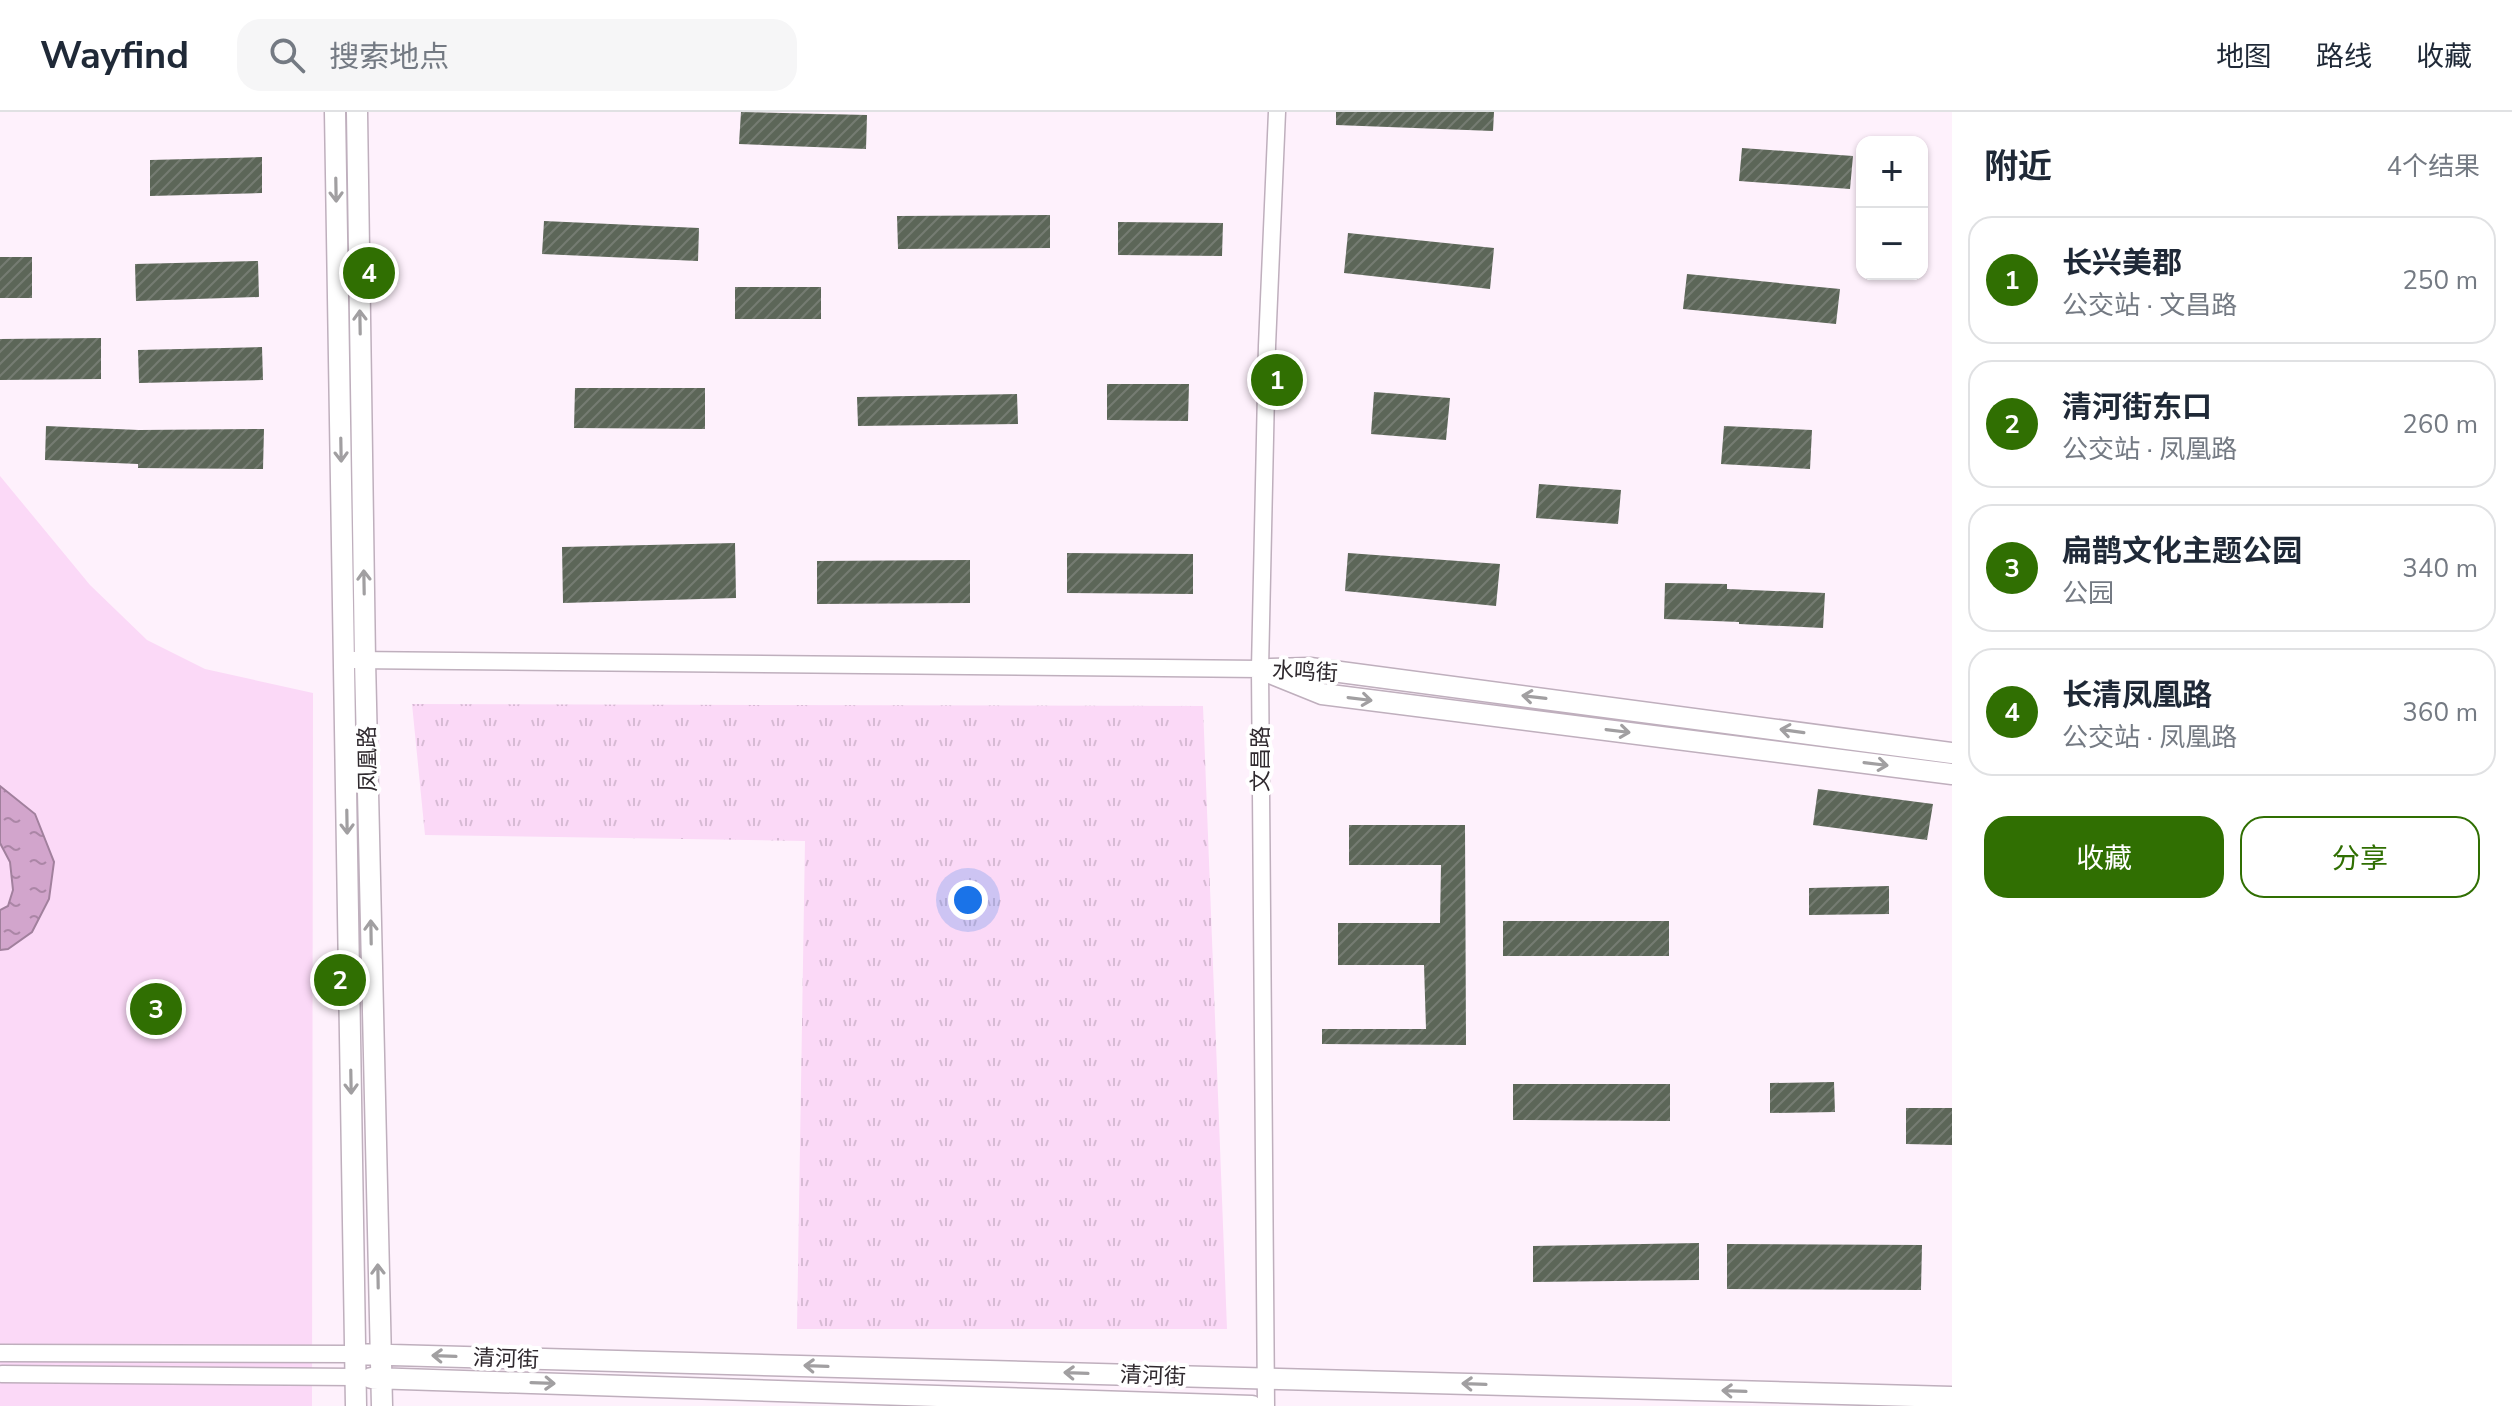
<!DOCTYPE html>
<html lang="zh">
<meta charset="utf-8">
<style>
:root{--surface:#fff;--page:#f6f6f7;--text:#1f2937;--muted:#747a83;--line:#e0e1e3;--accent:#306f02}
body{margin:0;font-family:"Nunito Sans","Noto Sans SC",sans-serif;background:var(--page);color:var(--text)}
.controls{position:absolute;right:24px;top:24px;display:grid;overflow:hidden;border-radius:16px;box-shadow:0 2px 6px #0004}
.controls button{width:72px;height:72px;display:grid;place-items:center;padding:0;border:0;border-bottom:2px solid var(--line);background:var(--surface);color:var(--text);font:40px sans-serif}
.you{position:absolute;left:968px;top:788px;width:28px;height:28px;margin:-20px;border:6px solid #fff;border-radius:50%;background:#1a73e8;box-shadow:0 0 0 12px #1a73e833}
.badge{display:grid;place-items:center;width:52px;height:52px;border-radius:50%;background:var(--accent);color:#fff;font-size:26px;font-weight:700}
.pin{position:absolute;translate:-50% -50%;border:4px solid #fff;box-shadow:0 2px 8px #0006}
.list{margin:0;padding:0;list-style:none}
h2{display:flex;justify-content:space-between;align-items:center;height:104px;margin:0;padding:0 32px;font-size:34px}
h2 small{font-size:26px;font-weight:400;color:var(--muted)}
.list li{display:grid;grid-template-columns:52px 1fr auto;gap:24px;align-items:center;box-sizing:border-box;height:128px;margin:0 16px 16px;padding:0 16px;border:2px solid var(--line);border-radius:24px}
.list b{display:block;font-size:30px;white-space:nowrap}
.list p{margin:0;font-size:26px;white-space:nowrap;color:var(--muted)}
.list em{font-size:26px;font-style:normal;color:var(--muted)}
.actions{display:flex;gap:16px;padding:24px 32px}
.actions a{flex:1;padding:18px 0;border:2px solid var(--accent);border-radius:24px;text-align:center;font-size:28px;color:var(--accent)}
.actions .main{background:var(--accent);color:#fff}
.icon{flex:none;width:44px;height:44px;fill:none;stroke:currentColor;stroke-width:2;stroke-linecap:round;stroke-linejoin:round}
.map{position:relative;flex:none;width:1952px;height:1294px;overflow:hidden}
header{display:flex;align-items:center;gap:48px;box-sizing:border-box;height:112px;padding:0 40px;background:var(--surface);border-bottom:2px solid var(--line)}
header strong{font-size:38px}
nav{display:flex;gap:44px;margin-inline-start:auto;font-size:28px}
.search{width:560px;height:72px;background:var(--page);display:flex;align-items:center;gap:20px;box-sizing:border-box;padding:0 28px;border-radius:24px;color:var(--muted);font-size:30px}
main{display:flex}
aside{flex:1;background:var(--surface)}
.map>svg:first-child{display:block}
</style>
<header>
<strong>Wayfind</strong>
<div class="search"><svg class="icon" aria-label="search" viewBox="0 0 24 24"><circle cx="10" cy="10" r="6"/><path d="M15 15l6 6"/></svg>搜索地点</div>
<nav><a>地图</a><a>路线</a><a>收藏</a></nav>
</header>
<main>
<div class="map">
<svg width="1952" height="1294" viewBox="0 0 1952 1294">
<defs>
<pattern id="grass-tufts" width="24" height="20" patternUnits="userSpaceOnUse" patternTransform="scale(2)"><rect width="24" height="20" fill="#fbd9f7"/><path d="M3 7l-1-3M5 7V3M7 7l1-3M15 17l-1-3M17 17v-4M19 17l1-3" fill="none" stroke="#d7bad4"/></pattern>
<pattern id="water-ripples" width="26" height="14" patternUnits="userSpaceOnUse" patternTransform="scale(2)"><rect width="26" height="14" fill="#d2a5cc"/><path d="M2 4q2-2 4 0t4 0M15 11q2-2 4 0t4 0" fill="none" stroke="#ab86a6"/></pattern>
<pattern id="building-hatch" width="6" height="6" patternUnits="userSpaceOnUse" patternTransform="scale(2)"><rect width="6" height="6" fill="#5c6658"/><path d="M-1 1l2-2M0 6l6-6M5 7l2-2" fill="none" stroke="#757c72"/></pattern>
</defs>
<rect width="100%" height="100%" fill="#fef1fc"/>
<path fill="url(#grass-tufts)" d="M412 592 1203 594 1227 1217H797L805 729 425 723Z"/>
<path fill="#fbd9f7" d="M0 364 90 473 147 528 205 557 313 581 312 1294H0Z"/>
<path fill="url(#water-ripples)" stroke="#a1809d" stroke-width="2" d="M0 674 35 702 54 750 49 787 32 820 8 837 0 838V798L8 794 13 778 10 750 0 731Z"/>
<path fill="url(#building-hatch)" d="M741 0 867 3 866 37 739 32Z
M1336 0H1494L1493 19 1336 13Z
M1742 36 1853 44 1850 77 1739 69Z
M262 45V81L150 84V48Z
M1050 103V136L898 137 897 104Z
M544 109 699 116 698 149 542 142Z
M1118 110 1223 111 1222 144 1118 143Z
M1348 121 1494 136 1490 177 1344 161Z
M0 145H32V186H0Z
M258 149 259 185 136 189 135 152Z
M1687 162 1840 177 1836 212 1683 197Z
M735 175H821V207H735Z
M101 226V267L0 268V227Z
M262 235 263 268 139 271 138 238Z
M1107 272H1189L1188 309 1107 308Z
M575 276H705V317L574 316Z
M1374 280 1450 286 1446 328 1371 322Z
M1017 282 1018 312 858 314 857 285Z
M46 314 139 318 264 317 263 357 138 356V352L45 348Z
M1724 314 1812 318 1810 357 1721 352Z
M1539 372 1621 378 1618 412 1536 406Z
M735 431 736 486 563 491 562 435Z
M1067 441 1193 442V482L1067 481Z
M1348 441 1500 452 1496 494 1345 479Z
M970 448V491L817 492V449Z
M1665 471 1727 472V477L1825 481 1823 516 1739 512V510L1664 507Z
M1818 677 1933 692 1927 728 1813 713Z
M1349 713H1465L1466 933 1322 932V917H1426L1424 853H1338V811H1440L1441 753H1349Z
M1889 774V802L1809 803V776Z
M1503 809H1669V844H1503Z
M1834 970 1835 1000 1770 1001V971Z
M1513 972H1670V1009L1513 1008Z
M1906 996H1952V1033L1906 1032Z
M1699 1131V1168L1533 1170V1134Z
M1727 1132 1922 1133 1921 1178 1727 1177Z"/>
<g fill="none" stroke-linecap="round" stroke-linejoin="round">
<defs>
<path id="minor" d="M353 548 1260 557
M1 1241 355 1242
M2 1262 355 1265
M1266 1294 1260 557 1267 234 1277 0"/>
<path id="major" d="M335 0 356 1294
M357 0 365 548 382 1294
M1260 557 1322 582 1952 662
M1270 557 1310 556 1952 641
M355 1242 1952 1285
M371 1266 1252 1294"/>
</defs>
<use href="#minor" stroke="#bfafbd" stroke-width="19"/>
<use href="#major" stroke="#bfafbd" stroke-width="23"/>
<use href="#minor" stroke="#fff" stroke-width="16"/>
<use href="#major" stroke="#fff" stroke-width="20"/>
</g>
<defs><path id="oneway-shaft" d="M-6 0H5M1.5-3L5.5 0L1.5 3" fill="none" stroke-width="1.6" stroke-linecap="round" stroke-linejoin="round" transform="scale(2)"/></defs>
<g stroke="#a19fa1">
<use href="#oneway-shaft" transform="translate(336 78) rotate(89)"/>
<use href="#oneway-shaft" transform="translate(360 210) rotate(-91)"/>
<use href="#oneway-shaft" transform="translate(341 338) rotate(89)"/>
<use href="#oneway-shaft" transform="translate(364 470) rotate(-91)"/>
<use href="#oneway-shaft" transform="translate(1534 585) rotate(-173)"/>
<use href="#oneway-shaft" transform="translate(1360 587) rotate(7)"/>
<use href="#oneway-shaft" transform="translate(1618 619) rotate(7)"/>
<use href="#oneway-shaft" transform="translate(1792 619) rotate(-172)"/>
<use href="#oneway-shaft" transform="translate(1876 652) rotate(7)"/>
<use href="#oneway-shaft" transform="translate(347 710) rotate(89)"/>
<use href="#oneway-shaft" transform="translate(371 820) rotate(-91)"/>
<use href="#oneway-shaft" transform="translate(351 970) rotate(89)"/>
<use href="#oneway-shaft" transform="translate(378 1164) rotate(-91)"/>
<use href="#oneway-shaft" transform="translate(444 1244) rotate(-178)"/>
<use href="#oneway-shaft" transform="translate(816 1254) rotate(-178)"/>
<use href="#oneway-shaft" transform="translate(1076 1261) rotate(-178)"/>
<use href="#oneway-shaft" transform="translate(543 1271) rotate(2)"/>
<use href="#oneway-shaft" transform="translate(1474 1272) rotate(-178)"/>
<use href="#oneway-shaft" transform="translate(1734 1279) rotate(-178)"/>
</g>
<g text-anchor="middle" stroke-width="8" stroke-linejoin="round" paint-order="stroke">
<g font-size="22" fill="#2f292e" stroke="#fff">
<text transform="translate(1305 559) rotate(3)" y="8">水鸣街</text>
<text transform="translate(367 647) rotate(-91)" y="8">凤凰路</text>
<text transform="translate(1260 647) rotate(-90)" y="8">文昌路</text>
<text transform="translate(506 1246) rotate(2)" y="8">清河街</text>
<text transform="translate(1153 1263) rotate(2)" y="8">清河街</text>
</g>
</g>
</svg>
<div class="controls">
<button>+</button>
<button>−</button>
</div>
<div class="you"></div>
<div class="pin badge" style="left:1277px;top:268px">1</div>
<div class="pin badge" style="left:340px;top:868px">2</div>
<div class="pin badge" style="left:156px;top:897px">3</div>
<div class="pin badge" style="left:369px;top:161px">4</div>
</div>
<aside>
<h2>附近<small>4个结果</small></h2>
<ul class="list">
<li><span class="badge">1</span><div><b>长兴美郡</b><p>公交站 · 文昌路</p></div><em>250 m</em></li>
<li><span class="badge">2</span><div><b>清河街东口</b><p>公交站 · 凤凰路</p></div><em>260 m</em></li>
<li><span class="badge">3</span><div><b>扁鹊文化主题公园</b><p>公园</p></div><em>340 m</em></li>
<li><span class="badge">4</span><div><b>长清凤凰路</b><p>公交站 · 凤凰路</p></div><em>360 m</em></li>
</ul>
<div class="actions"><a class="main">收藏</a><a>分享</a></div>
</aside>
</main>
